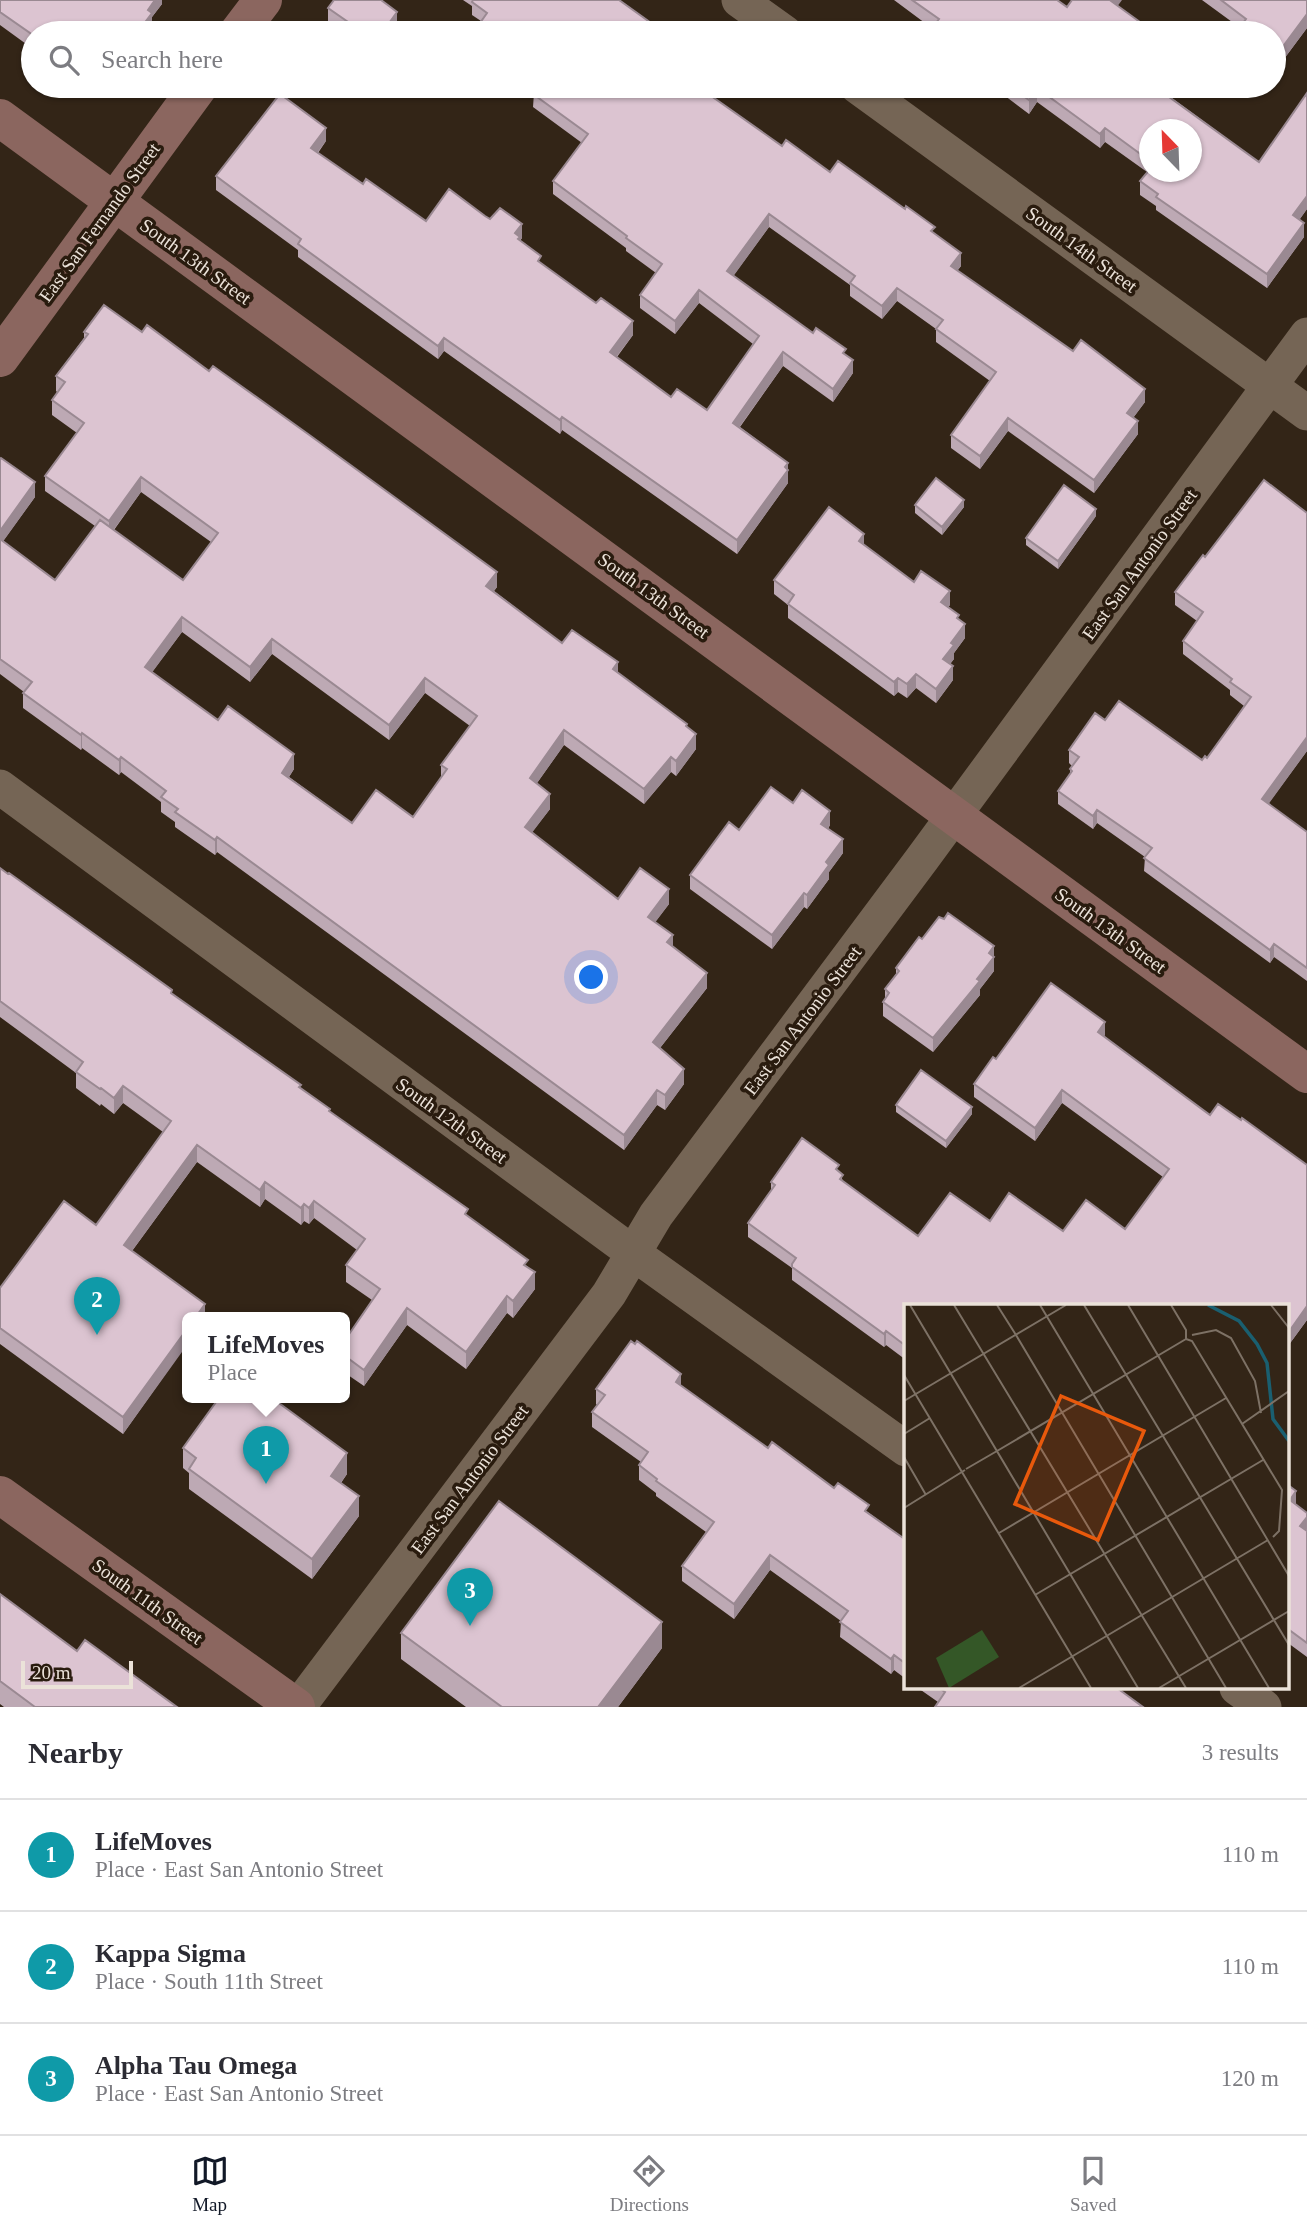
<!DOCTYPE html>
<meta charset="utf-8">
<style>
:root{--surface:#fff;--page:#f7f7f7;--text:#2b2b33;--muted:#7c7c81;--line:#e1e1e2;--accent:#111827}
body{margin:0;font-family:"Times New Roman",serif;background:var(--page);color:var(--text)}
.compass{position:absolute;left:1139px;top:119px;width:63px;height:63px;border-radius:50%;background:var(--surface);box-shadow:0 2px 5px #0004;rotate:337deg}
.scale{position:absolute;left:21px;bottom:18px;width:112px;box-sizing:border-box;padding-left:7px;border:4px solid #ebe2d9;border-top:0;font-size:19px;line-height:24px;white-space:nowrap;color:#ebe2d9;-webkit-text-stroke:5px #291b0e;paint-order:stroke}
.you{position:absolute;left:592px;top:978px;width:24px;height:24px;margin:-18px;border:5px solid #fff;border-radius:50%;background:#1a73e8;box-shadow:0 0 0 10px #1a73e833}
.badge{display:grid;place-items:center;width:46px;height:46px;border-radius:50%;background:var(--accent);color:#fff;font-size:23px;font-weight:700}
.pin{position:absolute;translate:-50% -58px;filter:drop-shadow(0 2px 4px #0008)}
.pin::after{content:'';position:absolute;top:37px;width:24px;height:21px;background:inherit;clip-path:polygon(0 0,100% 0,50% 100%)}
.popup{position:absolute;left:182px;top:1312px;width:168px;height:91px;box-sizing:border-box;display:grid;place-content:center;border-radius:10px;background:var(--surface);filter:drop-shadow(0 2px 5px #0005);font-size:23px;white-space:nowrap;color:var(--muted)}
.popup b{font-size:26px;color:var(--text)}
.popup::after{content:'';position:absolute;left:50%;top:100%;margin-left:-14px;border:14px solid transparent;border-top-color:var(--surface)}
.list{margin:0;padding:0;list-style:none}
h2{display:flex;justify-content:space-between;align-items:center;height:91px;margin:0;padding:0 28px;font-size:30px}
h2 small{font-size:23px;font-weight:400;color:var(--muted)}
.list li{display:grid;grid-template-columns:46px 1fr auto;gap:21px;align-items:center;box-sizing:border-box;height:112px;padding:0 28px;border-top:2px solid var(--line)}
.list b{display:block;font-size:26px;white-space:nowrap}
.list p{margin:0;font-size:23px;white-space:nowrap;color:var(--muted)}
.list em{font-size:23px;font-style:normal;color:var(--muted)}
.icon{flex:none;width:38px;height:38px;fill:none;stroke:currentColor;stroke-width:2;stroke-linecap:round;stroke-linejoin:round}
.map{position:relative;flex:none;width:1307px;height:1707px;overflow:hidden}
.search{position:absolute;background:var(--surface);box-shadow:0 2px 5px #0004;left:21px;right:21px;top:21px;height:77px;display:flex;align-items:center;gap:18px;box-sizing:border-box;padding:0 24px;border-radius:38px;color:var(--muted);font-size:26px}
.sheet{height:427px;background:var(--surface)}
nav{display:flex;justify-content:space-around;align-items:center;box-sizing:border-box;height:98px;border-top:2px solid var(--line);background:var(--surface);font-size:19px;color:var(--muted)}
nav a{display:grid;justify-items:center;gap:4px}
nav .on{color:var(--accent)}
.map>svg:first-child{display:block}
</style>
<div class="map">
<svg width="1307" height="1707" viewBox="0 0 1307 1707">
<rect width="100%" height="100%" fill="#332517"/>
<g fill="none" stroke-linecap="round" stroke-linejoin="round">
<path stroke="#756555" stroke-width="35" d="M739 0 785 33
M857 86 1307 413
M0 787 633 1253 906 1449
M1237 1688 1264 1707
M298 1707 609 1294 656 1215 922 859 1307 335"/>
<path stroke="#8b665f" stroke-width="38" d="M238 33 263 0
M0 118 1307 1074
M0 358 199 86
M0 1495 296 1707"/>
</g>
<path fill="#bda9b4" fill-rule="evenodd" d="M0 0H162V4L152 17V26L147 33H33V49L0 25Z
M463 0H612L481 21 472 15V6Z
M894 0H1058L1067 7 1117 6 1155 33H933V29Z
M1202 0H1307V28L1281 63 1274 58V33H1243V30Z
M328 8 397 26 392 33H344L328 22Z
M79 86H100L93 95Z
M524 86H697L782 146 830 172 935 234 961 266 957 271 1145 402 1133 418 1138 434 1094 493 1008 431 980 469 951 448V435L990 381 936 342V329L897 301 882 319 850 296V285L769 227 733 276 813 333 846 355 853 373 833 402 783 366 740 427 788 463V483L737 554 562 430 560 434 444 351 438 359 298 257V250L216 190V176L326 141 318 153 363 184 426 221 485 216 522 238 520 241 541 263 633 335 617 357 671 397 707 410 753 344 699 303 675 334 640 308V295L656 273 626 251V248L553 194V181L582 143 533 107 534 93Z
M992 86H1181L1172 98 1259 162 1307 93V209L1299 220 1304 237 1267 288 1156 210V206L1140 195V181L1147 172 1105 142 1100 148 1037 102 1029 114ZM1150 130 1192 172H1150Z
M84 332 497 587 494 591 562 643 618 673 687 727 696 749 676 776 671 772 644 804 564 745 537 783 550 809 532 832 618 899 669 904 655 922 673 946 707 988 660 1048 684 1084 665 1110 657 1105 624 1150 217 852 215 855 175 827V822L161 812V802L121 772 119 775 82 748 81 750 23 708V693L24 692 0 674V459L35 497 3 541 55 580 95 526 45 491V476L77 433 52 415V400L57 392 56 391V376L84 338ZM141 492 211 542 183 580 114 530ZM182 632 250 682 272 654 389 740 425 693 470 726 441 765V777L413 817 352 823 289 777 294 769 218 720 152 672Z
M915 505 964 507 942 535 915 513Z
M1307 513V751L1268 804 1307 832V981L1274 957 1270 963 1144 871 1145 857 1097 823 1093 829 1058 804V791L1070 774V769L1072 766 1069 763V750L1105 720 1202 760 1207 758 1244 706 1230 695V690L1183 654V641L1197 621 1175 605V592L1205 557Z
M1096 516 1058 569 1026 545V538Z
M864 545 914 582 950 605 948 607 959 620 965 638 954 653V659L950 664 953 680 936 703 916 688 907 698 898 692 894 696 788 618V605L774 594V580Z
M793 803 830 825 828 829 843 853 829 872V879L807 909 804 907 772 949 690 889V875L739 830Z
M0 868 301 1089 468 1217 528 1267 535 1289 513 1318 507 1313 466 1369 407 1325 364 1386 345 1373V1340L372 1300 346 1282V1265L357 1250 314 1218 309 1224 304 1221 301 1225 265 1199 260 1207 197 1162 132 1251 205 1318 123 1434 0 1344V1288L96 1225 163 1132 123 1103 114 1114 101 1104 100 1106 76 1088V1073L0 1017Z
M922 939 994 946V971L980 989V995L933 1052 883 1016V1002L885 999V989L896 974V968Z
M1105 1035 1104 1036 1210 1115 1307 1165V1320L1288 1346V1306H906V1360L886 1345 884 1347 792 1280V1268L748 1237V1223L771 1191V1182L839 1172 843 1181 918 1236 990 1221 1063 1231 1125 1229 1163 1177 1062 1103 1035 1141 974 1097V1084L996 1059Z
M896 1105 972 1114 946 1148 896 1112Z
M681 1386 768 1448 869 1513 906 1540V1679L894 1670 891 1674 840 1637 841 1621 770 1570 734 1619 682 1581V1566L706 1532 656 1496V1493L639 1480V1465L641 1462 592 1427V1412L597 1405 596 1404V1389Z
M183 1448 347 1474 341 1483 359 1516 312 1579 189 1489V1473L183 1468Z
M1288 1485 1296 1505 1307 1513V1657L1288 1643Z
M0 1594 77 1651 177 1707H4L0 1704Z
M401 1633 662 1648 618 1707H466L401 1659Z
M918 1688H1117L938 1702Z"/>
<path fill="#9a8992" d="M155 0H162V4L152 17V26L147 33H137L148 10Z
M1112 0H1122L1111 15Z
M397 12V26L392 33H382Z
M1307 14V28L1281 63V49Z
M93 86H100L93 95Z
M1171 86H1181L1165 107V94Z
M1037 88V102L1029 114V100Z
M326 128V141L311 161V148Z
M1105 128V142L1100 148V134Z
M1307 196V209L1293 229V215Z
M769 214V227L727 285V271Z
M1304 223V237L1267 288V274Z
M522 224V238L520 240 518 253 515 233Z
M961 253V266L951 279V266Z
M897 288V301L882 319V306Z
M699 290V303L675 334V321Z
M633 321V335L610 365V352Z
M444 338V351L438 359V346Z
M783 352V366L733 436V423Z
M853 360V373L833 402V389Z
M1145 389V402L1127 426V413Z
M562 417V430L560 434V420Z
M1008 418V431L980 469V456Z
M1138 421V434L1094 493V480Z
M788 463V483L737 554V540Z
M141 477V492L109 536V521Z
M35 482V497L2 543 0 553V531Z
M964 500V507L942 535V527Z
M1096 509V516L1058 569V561Z
M864 534V548L859 541Z
M497 572V587L486 601V586Z
M950 591V605L941 616V602Z
M182 617V632L145 682V667Z
M965 624V638L954 653V659L943 673V659L951 643Z
M272 639V654L250 682V667Z
M618 662V678L613 669Z
M953 666V680L936 703V689Z
M916 674V688L907 698V684Z
M425 678V693L389 740V725Z
M898 678V692L894 696V682Z
M564 730V745L530 793V778Z
M82 733V748L81 750V735Z
M696 734V749L676 776V761Z
M1307 737V751L1262 813V799Z
M294 754V769L282 788V773Z
M121 757V772L119 775V760Z
M671 757V772L644 804V789Z
M550 794V809L525 842V827Z
M1097 810V823L1093 829V816Z
M830 811V825L821 838V824Z
M217 837V852L215 855V840Z
M843 839V853L829 872V879L807 909V895L826 862Z
M669 889V904L648 932V917Z
M804 893V907L772 949V935Z
M673 935V950L667 942Z
M1274 944V957L1270 963V950Z
M994 946V971L980 989V995L933 1052V1038L977 979 989 953Z
M707 973V988L653 1057V1042Z
M1105 1022V1035L1098 1045V1032Z
M684 1069V1084L665 1110V1095Z
M123 1086V1103L114 1114V1098Z
M657 1090V1105L624 1150V1135Z
M1062 1090V1103L1035 1141V1128Z
M972 1107V1114L946 1148V1141Z
M197 1145V1162L124 1262V1245Z
M265 1182V1199L260 1207V1190Z
M314 1201V1218L309 1224V1208Z
M304 1204V1221L301 1225V1208Z
M535 1272V1289L513 1318V1301Z
M507 1296V1313L466 1369V1352Z
M205 1304V1318H195Z
M1307 1306V1320L1288 1346V1333Z
M407 1308V1325L364 1386V1370Z
M187 1329V1345L123 1434V1417Z
M886 1331V1345L884 1347V1334Z
M681 1374V1389L676 1382Z
M347 1453V1474L331 1496V1476Z
M1296 1491V1505L1290 1500Z
M359 1496V1516L312 1579V1559Z
M1307 1517V1530L1300 1526Z
M770 1555V1570L734 1619V1604Z
M662 1622V1648L618 1707H598Z
M894 1655V1670L891 1674V1659Z"/>
<path fill="#dcc4d1" stroke="#9a8992" stroke-width="2" fill-rule="evenodd" d="M0 0H155L148 10 152 13 137 33 130 32 129 33H33V35L0 12Z
M334 0H381L397 12 382 33H364L328 8Z
M473 0H619L665 33H473L487 13 472 2Z
M912 0H1057L1067 7 1072 0H1112L1111 1 1155 33H941L933 27 939 19Z
M1221 0H1307V14L1281 49 1274 44V33H1258L1243 23 1246 19Z
M539 86H697L782 146 786 140 830 172 838 161 905 209 906 206 935 227 931 231 961 253 951 266 1073 351 1081 340 1145 389 1127 413 1138 421 1094 480 1008 418 980 456 951 435 996 372 936 329 943 320 897 288 882 306 850 283 855 276 769 214 727 271 813 333 816 328 846 349 843 353 853 360 833 389 783 352 733 423 788 463 785 467 788 470 737 540 562 417 560 420 444 338 438 346 298 244 301 239 216 176 280 94 326 128 311 148 363 184 366 179 426 221 449 189 485 216 490 219 500 208 522 224 515 233 520 237 518 239 541 256 538 261 596 303 601 298 633 321 610 352 671 397 677 389 707 410 759 336 699 290 675 321 640 295 662 264 626 238 627 236 553 181 588 134 533 94Z
M1010 86H1171L1165 94 1259 162 1307 93V196L1293 215 1304 223 1267 274 1156 197 1158 194 1140 181 1150 169V172H1192V130H1150V161L1105 128 1100 134 1037 88 1029 100Z
M104 305 142 332 147 325 209 371 213 366 308 434 497 572 486 586 562 643 572 630 618 662 613 669 687 724 686 726 696 734 676 761 671 757 644 789 564 730 530 778 550 794 525 827 618 899 640 868 669 889 648 917 673 935 667 942 707 973 653 1042 684 1069 665 1095 657 1090 624 1135 217 837 215 840 175 812 178 809 161 797 166 791 121 757 119 760 82 733 81 735 23 693 32 682 0 659V539L55 580 100 520 183 580 218 533 141 477 109 521 45 476 84 423 52 400 65 382 56 376 88 334 84 332ZM182 617 250 667 272 639 389 725 425 678 477 716 441 765 447 769 413 817 376 790 352 823 282 773 294 754 228 706 218 720 145 667Z
M1 458 35 482 0 531V459Z
M936 478 964 500 942 527 915 505Z
M1264 480 1307 513V737L1262 799 1307 832V968L1274 944 1270 950 1144 858 1152 848 1097 810 1093 816 1058 791 1072 771 1070 769 1079 757 1069 750 1095 713 1105 720 1119 701 1202 760 1205 756 1207 758 1251 697 1230 682 1232 679 1183 641 1203 612 1175 592 1203 555 1205 557Z
M1064 485 1096 509 1058 561 1026 538Z
M829 507 864 534 859 541 914 582 921 571 950 591 941 602 959 615 957 618 965 624 951 643 954 645 943 659 953 666 936 689 916 674 907 684 898 678 894 682 788 604 794 595 774 580Z
M771 787 793 803 802 790 830 811 821 824 843 839 826 862 829 865 807 895 804 893 772 935 690 875 729 822 739 830Z
M0 868 8 874 9 873 172 990 171 993 301 1085 299 1087 330 1109 329 1111 468 1209 465 1214 528 1260 524 1265 535 1272 513 1301 507 1296 466 1352 407 1308 364 1370 345 1356V1340L380 1289 346 1265 365 1239 314 1201 309 1208 304 1204 301 1208 265 1182 260 1190 197 1145 124 1245 205 1304 195 1318H187V1329L123 1417 0 1328V1288L64 1201 96 1225 171 1121 123 1086 114 1098 101 1088 100 1089 76 1072 83 1062 0 1001Z
M948 913 994 946 989 953 994 957 977 979 980 981 933 1038 883 1002 889 993 885 989 899 971 896 968 919 937 922 939 939 917 944 919Z
M1051 983 1105 1022 1098 1032 1210 1115 1218 1104 1241 1120 1242 1118 1307 1165V1306L1288 1333V1306H906V1346L886 1331 884 1334 792 1267V1264L796 1258 748 1223 775 1185 771 1182 802 1138 839 1165 836 1169 843 1175 840 1179 918 1236 950 1193 990 1221 1009 1193 1063 1231 1086 1200 1125 1229 1169 1169 1062 1090 1035 1128 974 1084 993 1057 996 1059Z
M921 1070 972 1107 946 1141 896 1105Z
M631 1341 635 1344 637 1341 681 1374 676 1382 768 1448 772 1442 834 1488 838 1483 869 1505 865 1511 906 1540V1664L894 1655 891 1659 840 1622 848 1611 770 1555 734 1604 682 1566 714 1522 656 1481 657 1479 639 1465 648 1452 592 1412 605 1395 596 1389Z
M219 1398H272L347 1453 331 1476 359 1496 312 1559 189 1469 196 1458 183 1448Z
M1288 1485 1296 1491 1290 1500 1307 1513V1517L1300 1526 1307 1531V1643L1288 1629Z
M499 1501 662 1622 598 1707H502L401 1633Z
M0 1594 77 1651 85 1640 177 1707H35L0 1681Z
M939 1688H1117L1143 1707H935L945 1692Z"/>
<g text-anchor="middle" stroke-width="7" stroke-linejoin="round" paint-order="stroke">
<g font-size="19" fill="#ebe2d9" stroke="#291b0e">
<text transform="translate(99 222) rotate(-54)" y="7">East San Fernando Street</text>
<text transform="translate(1082 249) rotate(36)" y="7">South 14th Street</text>
<text transform="translate(196 261) rotate(36)" y="7">South 13th Street</text>
<text transform="translate(1139 564) rotate(-54)" y="7">East San Antonio Street</text>
<text transform="translate(654 595) rotate(36)" y="7">South 13th Street</text>
<text transform="translate(1111 930) rotate(36)" y="7">South 13th Street</text>
<text transform="translate(802 1020) rotate(-53)" y="7">East San Antonio Street</text>
<text transform="translate(452 1120) rotate(36)" y="7">South 12th Street</text>
<text transform="translate(469 1479) rotate(-53)" y="7">East San Antonio Street</text>
<text transform="translate(148 1601) rotate(36)" y="7">South 11th Street</text>
</g>
</g>
<g transform="translate(904 1304)">
<rect width="385" height="385" fill="#332517"/>
<path d="M78 326 95 353 45 384 32 354Z" fill="#345727"/>
<path fill="none" stroke="#1a5f70" stroke-width="3.5" d="M304 1 335 17 353 40 363 59 369 115 385 137"/>
<path fill="none" stroke="#7d7165" stroke-width="2" d="M6 1 234 384M50 1 200 249M93 1 112 31M136 1 365 384M180 1 385 341M224 1 385 272M267 1 282 26V35M367 1 385 24M112 31 322 384M288 31 312 26 327 34 351 77 357 109M282 35 288 37 378 186 375 227 369 233M0 71 187 384M0 97 162 1M338 120 385 87M0 130 26 114M93 147 282 35M0 153 22 191M62 165 93 147M0 204 61 166M95 229 322 94M201 251 282 384M131 291 359 156M115 384 364 236M255 384 385 307"/>
<path fill="#e8590c" fill-opacity="0.15" stroke="#e8590c" stroke-width="3.5" d="M157 92 240 127 194 236 111 200Z"/>
<rect width="385" height="385" fill="none" stroke="#ebe2d9" stroke-width="3.5"/>
</g>
</svg>
<svg class="compass" viewBox="-18 -18 36 36"><path d="M0-13l5 13h-10z" fill="#e53935"/><path d="M0 13l5-13h-10z" fill="#7c7c81"/></svg>
<div class="scale">20 m</div>
<div class="you"></div>
<div class="pin badge" style="left:266px;top:1484px;background:#0f9aa8">1</div>
<div class="popup"><b>LifeMoves</b>Place</div>
<div class="pin badge" style="left:97px;top:1335px;background:#0f9aa8">2</div>
<div class="pin badge" style="left:470px;top:1626px;background:#0f9aa8">3</div>
<div class="search"><svg class="icon" aria-label="search" viewBox="0 0 24 24"><circle cx="10" cy="10" r="6"/><path d="M15 15l6 6"/></svg>Search here</div>
</div>
<section class="sheet">
<h2>Nearby<small>3 results</small></h2>
<ul class="list">
<li><span class="badge" style="background:#0f9aa8">1</span><div><b>LifeMoves</b><p>Place · East San Antonio Street</p></div><em>110 m</em></li>
<li><span class="badge" style="background:#0f9aa8">2</span><div><b>Kappa Sigma</b><p>Place · South 11th Street</p></div><em>110 m</em></li>
<li><span class="badge" style="background:#0f9aa8">3</span><div><b>Alpha Tau Omega</b><p>Place · East San Antonio Street</p></div><em>120 m</em></li>
</ul>
</section>
<nav>
<a class="on"><svg class="icon" aria-label="map" viewBox="0 0 24 24"><path d="M3 6l6-2 6 2 6-2v14l-6 2-6-2-6 2zM9 4v14M15 6v14"/></svg>Map</a>
<a><svg class="icon" aria-label="directions" viewBox="0 0 24 24"><path d="M12 3l9 9-9 9-9-9zM9 14v-3h6M13 9l2 2-2 2"/></svg>Directions</a>
<a><svg class="icon" aria-label="saved" viewBox="0 0 24 24"><path d="M7 4h10v16l-5-4-5 4z"/></svg>Saved</a>
</nav>
